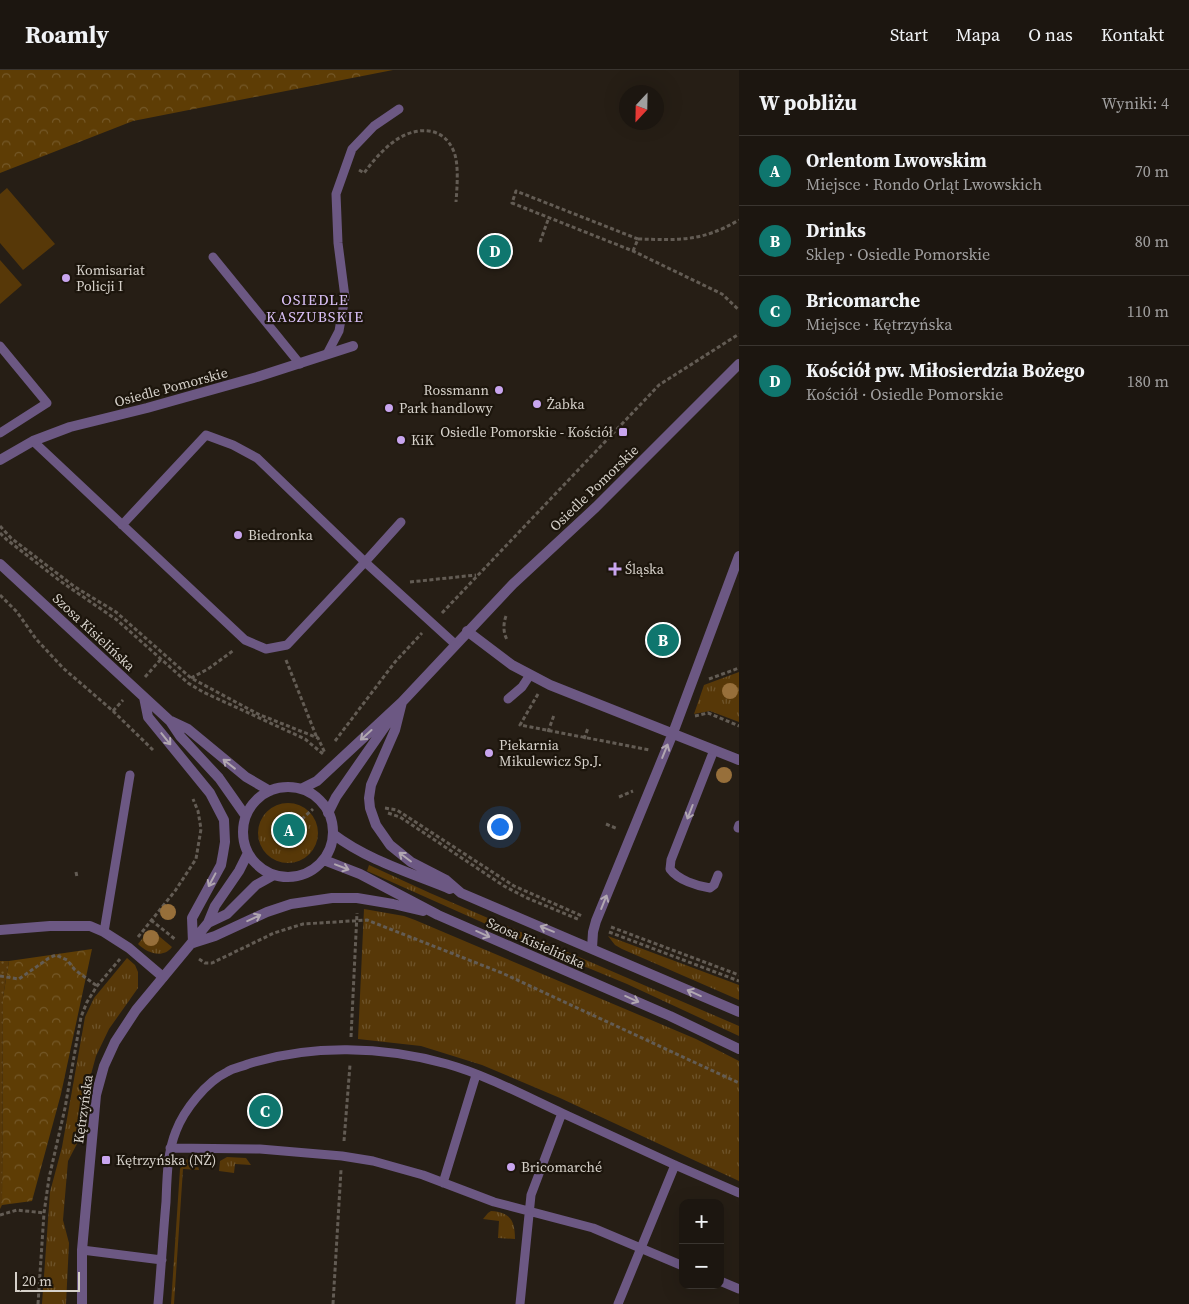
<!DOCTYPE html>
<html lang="pl">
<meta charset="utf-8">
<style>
:root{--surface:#1c1610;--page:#251f19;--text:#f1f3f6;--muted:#a09f9f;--line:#3a3530;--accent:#0f766e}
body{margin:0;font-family:"Source Serif 4",serif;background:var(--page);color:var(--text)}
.controls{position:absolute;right:15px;bottom:15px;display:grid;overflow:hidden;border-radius:10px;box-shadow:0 5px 20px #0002}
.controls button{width:45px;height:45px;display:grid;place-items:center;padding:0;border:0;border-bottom:1px solid var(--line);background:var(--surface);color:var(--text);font:25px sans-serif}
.compass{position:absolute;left:619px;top:15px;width:45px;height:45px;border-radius:50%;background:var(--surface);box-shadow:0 5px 20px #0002;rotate:202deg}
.scale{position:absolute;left:15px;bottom:12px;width:65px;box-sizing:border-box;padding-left:5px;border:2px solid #d6d1ca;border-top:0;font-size:14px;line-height:18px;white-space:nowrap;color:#d6d1ca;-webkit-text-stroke:4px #1c150c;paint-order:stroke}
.you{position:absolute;left:499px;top:756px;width:18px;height:18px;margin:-12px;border:4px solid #fff;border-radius:50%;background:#1a73e8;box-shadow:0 0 0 8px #1a73e833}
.badge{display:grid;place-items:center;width:32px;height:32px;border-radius:50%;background:var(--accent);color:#fff;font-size:16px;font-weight:700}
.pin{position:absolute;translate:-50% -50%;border:2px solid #fff;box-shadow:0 1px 5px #0006}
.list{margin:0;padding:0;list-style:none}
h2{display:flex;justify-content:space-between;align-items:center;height:65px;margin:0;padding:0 20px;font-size:21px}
h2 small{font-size:16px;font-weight:400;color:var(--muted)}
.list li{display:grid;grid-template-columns:32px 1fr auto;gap:15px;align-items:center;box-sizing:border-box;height:70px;padding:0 20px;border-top:1px solid var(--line)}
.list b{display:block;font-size:19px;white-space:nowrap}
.list p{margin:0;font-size:16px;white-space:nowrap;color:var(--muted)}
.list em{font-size:16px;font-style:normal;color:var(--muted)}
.map{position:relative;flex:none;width:739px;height:1234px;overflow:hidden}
header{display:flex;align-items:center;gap:30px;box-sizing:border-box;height:70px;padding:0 25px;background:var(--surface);border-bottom:1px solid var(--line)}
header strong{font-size:24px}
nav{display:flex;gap:28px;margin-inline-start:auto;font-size:18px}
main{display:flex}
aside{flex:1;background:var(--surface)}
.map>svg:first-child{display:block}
</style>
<header>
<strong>Roamly</strong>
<nav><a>Start</a><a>Mapa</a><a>O nas</a><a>Kontakt</a></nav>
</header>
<main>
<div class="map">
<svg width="739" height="1234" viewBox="0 0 739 1234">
<defs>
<pattern id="grass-tufts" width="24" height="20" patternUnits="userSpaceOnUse" patternTransform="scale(1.25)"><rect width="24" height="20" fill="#573808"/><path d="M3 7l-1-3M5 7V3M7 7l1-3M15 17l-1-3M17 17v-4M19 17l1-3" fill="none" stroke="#6e542b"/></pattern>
<pattern id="forest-crowns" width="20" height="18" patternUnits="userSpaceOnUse" patternTransform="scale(1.25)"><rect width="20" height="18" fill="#5e3d05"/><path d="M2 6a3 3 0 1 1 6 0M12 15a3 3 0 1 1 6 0" fill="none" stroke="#745828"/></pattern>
<pattern id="park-dots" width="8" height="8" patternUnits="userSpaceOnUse" patternTransform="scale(1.25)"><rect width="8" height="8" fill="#573808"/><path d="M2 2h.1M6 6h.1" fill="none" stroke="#6e542b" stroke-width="1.8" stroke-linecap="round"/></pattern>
</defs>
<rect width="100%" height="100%" fill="#261e15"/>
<path fill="url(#grass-tufts)" d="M739 602V652L710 641 694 644 704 615Z
M258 763a30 30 0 1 1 60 0a30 30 0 1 1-60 0Z
M369 795 430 823 739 956V966L627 914 540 878 367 801Z
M364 839 404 846 415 850 696 969 739 991V1111L560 1028 482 995 421 976 358 969Z
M151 862H154L172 877C163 889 147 883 138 874L146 864Z
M608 866 739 915V930L622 879 615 875Z
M127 888 135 895 138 902V918L109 959 96 986 83 1034 80 1068 68 1091 63 1150 69 1173 66 1234H42L50 1122 62 1077 85 947 94 928Z
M227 1087 246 1088 251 1095 235 1094 234 1103 219 1101 220 1091Z
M190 1088 197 1092 199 1100 183 1099 174 1234H171L180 1099 184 1091Z
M491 1141C511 1142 515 1152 515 1169L498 1168 499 1151 483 1149 488 1143Z"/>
<path fill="url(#forest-crowns)" d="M0 0H393L133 51 0 103Z
M92 879 61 1024 32 1131 2 1135 3 927 9 891Z"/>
<path fill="url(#park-dots)" d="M0 891H9L3 927 2 1135 0 1139Z"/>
<path fill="#573808" d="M7 118 55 174 23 200 0 173V124Z
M0 190 22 215 0 234Z"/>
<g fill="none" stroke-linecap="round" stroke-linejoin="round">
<path stroke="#635c54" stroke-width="3" stroke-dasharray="4 2.5" stroke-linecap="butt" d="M359 100 364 103C373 91 383 79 396 70 417 56 444 56 454 82 459 94 457 119 456 132
M638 169 516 121 512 133 633 181 722 224 739 240
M540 172 549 147
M633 181 638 169C680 170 701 172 739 150
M0 456 11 468 75 517 116 542 191 608 258 644 318 668 325 683
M0 463 6 469 60 511 117 550 188 613 203 622 305 669 323 684
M410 512 476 505
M0 525 17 542 36 569 63 598 113 641 153 680
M442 543 659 315 739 264
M506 546C503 554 503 564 508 571
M286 590 317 668
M145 607 161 589
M191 608 208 599 234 580
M709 609 739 598
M538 624 520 655 650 680
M113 641 123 630
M695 646 708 643 739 656
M548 662 554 645
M584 669 588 658
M335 671 395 592 422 563
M619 727 633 721
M385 738 397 740 514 816 582 846
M388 743 400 747 504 816 527 828 580 850
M606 754 618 759
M292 758 313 739
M76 802 77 807
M151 850 176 870
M611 857 739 905
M609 862 739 911
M138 867 175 821 196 789 201 759 198 741 193 729
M199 889 205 893H212L274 863 303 854 367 850 502 903 739 1013
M0 906 19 909 49 888 56 885 67 890 75 900 97 916
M351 967 357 843
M344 1071 350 995
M0 1145 17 1140 44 1143
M38 1234 44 1143 49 1108 65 1038 81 947 87 932 97 916 120 889
M333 1234 341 1100"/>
<path stroke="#6c5883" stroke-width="9" d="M213 187 300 294
M0 276 47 333 0 363
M327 284 339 261 345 227 338 173 336 124 352 79 374 56 399 39
M33 371 245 570 266 579 287 575 365 492 455 574
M122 455 206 365 233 375 257 388 365 492 401 452
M508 629 522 617 530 605
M714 680 671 790 670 799C678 810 697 816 710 818L714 815 718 805
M738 758 739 755
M104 862 130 705
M170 1078 260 1079 342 1086 373 1091 423 1105 494 1132 593 1158 683 1196
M443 1113 476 1005
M82 1180 162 1190
M720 1211 739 1219
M158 1234C161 1200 163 1166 166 1132 167 1108 167 1083 176 1061 184 1040 206 1012 227 1002 233 998 241 997 248 994 311 974 383 976 447 994 486 1005 525 1026 562 1043
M520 1234 531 1125 562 1043 675 1095 739 1123
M618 1234 675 1095"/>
<path stroke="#6c5883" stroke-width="10" d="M0 390 33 371 70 357 147 338 257 307 353 276
M467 561 512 595 550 615 739 690
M0 860 50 856H90L104 862 129 878 163 907
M592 878 593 862 596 851 673 663 739 486"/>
<path stroke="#6c5883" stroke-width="10" d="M0 494 170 651 180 666 219 708 245 745
M144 627 148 647 210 723 224 750 225 772 223 784 221 795 192 848 193 873
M402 632 395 660 371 715 369 728 370 738 376 755 390 775 411 792 446 810 461 823 739 942
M171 651 188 659 246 707 270 721
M243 762a45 45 0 1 1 90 0a45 45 0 1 1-90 0Z
M301 719 317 711 402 632 513 514 596 437 739 294
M328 743 336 727 391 648
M333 764C367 790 411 803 450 819
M324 790 360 804 438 845 670 946 739 979
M208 853 227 844 256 815 274 805
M193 873 215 866 267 842 291 834 332 828H357L393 834 423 841
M82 1234V1180L96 1025 104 996 115 972 136 940 208 853 215 836 239 801 248 783"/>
</g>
<g fill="#976f3a">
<circle cx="730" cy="621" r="8"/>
<circle cx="724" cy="705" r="8"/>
<circle cx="168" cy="842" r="8"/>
<circle cx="151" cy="868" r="8"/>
</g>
<defs><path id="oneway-shaft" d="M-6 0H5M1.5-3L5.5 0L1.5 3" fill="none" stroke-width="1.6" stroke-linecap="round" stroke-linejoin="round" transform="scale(1.25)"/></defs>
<g stroke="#b1a7b1">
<use href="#oneway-shaft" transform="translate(366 665) rotate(138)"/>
<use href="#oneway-shaft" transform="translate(166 669) rotate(51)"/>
<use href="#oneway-shaft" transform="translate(665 681) rotate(-68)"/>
<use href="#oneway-shaft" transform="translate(229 694) rotate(-142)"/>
<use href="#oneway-shaft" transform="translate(690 742) rotate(111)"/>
<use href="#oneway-shaft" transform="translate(405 787) rotate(-143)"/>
<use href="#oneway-shaft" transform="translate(342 797) rotate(21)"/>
<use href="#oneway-shaft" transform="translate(212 810) rotate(118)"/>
<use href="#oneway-shaft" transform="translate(604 832) rotate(-68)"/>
<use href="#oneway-shaft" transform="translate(254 848) rotate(-25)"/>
<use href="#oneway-shaft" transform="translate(547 859) rotate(-157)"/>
<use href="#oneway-shaft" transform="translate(483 864) rotate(24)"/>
<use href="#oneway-shaft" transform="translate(694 923) rotate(-156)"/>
<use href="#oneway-shaft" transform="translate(632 929) rotate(24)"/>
</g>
<g fill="#c8a5ee" stroke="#1c150c" stroke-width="2">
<circle cx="66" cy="208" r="5"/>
<circle cx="499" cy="320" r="5"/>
<circle cx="537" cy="334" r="5"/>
<circle cx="389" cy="338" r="5"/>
<rect x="618" y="357" width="10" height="10" rx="2.5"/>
<circle cx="401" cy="370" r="5"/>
<circle cx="238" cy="465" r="5"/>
<path d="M612.5 491.5h5v5h5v5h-5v5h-5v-5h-5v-5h5z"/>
<circle cx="489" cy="683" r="5"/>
<rect x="101" y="1085" width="10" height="10" rx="2.5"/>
<circle cx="511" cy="1097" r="5"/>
</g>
<g text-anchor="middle" stroke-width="4.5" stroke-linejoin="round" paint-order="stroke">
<g font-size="14" fill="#d6d1ca" stroke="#1c150c" text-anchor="start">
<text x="76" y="205">Komisariat<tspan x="76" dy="16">Policji I</tspan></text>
<text x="489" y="325" text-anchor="end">Rossmann</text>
<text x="547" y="339">Żabka</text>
<text x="399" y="343">Park handlowy</text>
<text x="613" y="367" text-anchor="end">Osiedle Pomorskie - Kościół</text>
<text x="411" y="375">KiK</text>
<text x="248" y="470">Biedronka</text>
<text x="625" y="504">Śląska</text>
<text x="499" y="680">Piekarnia<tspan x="499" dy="16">Mikulewicz Sp.J.</tspan></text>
<text x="116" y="1095">Kętrzyńska (NŻ)</text>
<text x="521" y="1102">Bricomarché</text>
</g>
<g font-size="14" fill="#d6d1ca" stroke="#1c150c">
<text transform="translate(171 317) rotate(-15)" y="5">Osiedle Pomorskie</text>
<text transform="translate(594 418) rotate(-44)" y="5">Osiedle Pomorskie</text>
<text transform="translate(94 562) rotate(43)" y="5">Szosa Kisielińska</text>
<text transform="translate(536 873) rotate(24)" y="5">Szosa Kisielińska</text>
<text transform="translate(83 1039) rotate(-82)" y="5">Kętrzyńska</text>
</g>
<g font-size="15" letter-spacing="1" fill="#dac1f8" stroke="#1c150c">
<text x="315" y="235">OSIEDLE<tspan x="315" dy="17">KASZUBSKIE</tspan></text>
</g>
</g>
</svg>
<div class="controls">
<button>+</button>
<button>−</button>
</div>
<svg class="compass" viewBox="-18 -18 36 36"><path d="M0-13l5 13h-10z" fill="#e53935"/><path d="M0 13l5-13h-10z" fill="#a09f9f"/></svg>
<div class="scale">20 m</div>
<div class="you"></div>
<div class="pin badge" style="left:289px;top:760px">A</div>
<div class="pin badge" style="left:663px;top:570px">B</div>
<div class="pin badge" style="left:265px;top:1041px">C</div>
<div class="pin badge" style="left:495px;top:181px">D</div>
</div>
<aside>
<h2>W pobliżu<small>Wyniki: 4</small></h2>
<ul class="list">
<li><span class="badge">A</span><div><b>Orlentom Lwowskim</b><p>Miejsce · Rondo Orląt Lwowskich</p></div><em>70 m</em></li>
<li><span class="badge">B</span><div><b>Drinks</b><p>Sklep · Osiedle Pomorskie</p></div><em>80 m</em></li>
<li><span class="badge">C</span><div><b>Bricomarche</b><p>Miejsce · Kętrzyńska</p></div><em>110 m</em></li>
<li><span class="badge">D</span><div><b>Kościół pw. Miłosierdzia Bożego</b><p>Kościół · Osiedle Pomorskie</p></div><em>180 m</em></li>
</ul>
</aside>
</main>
